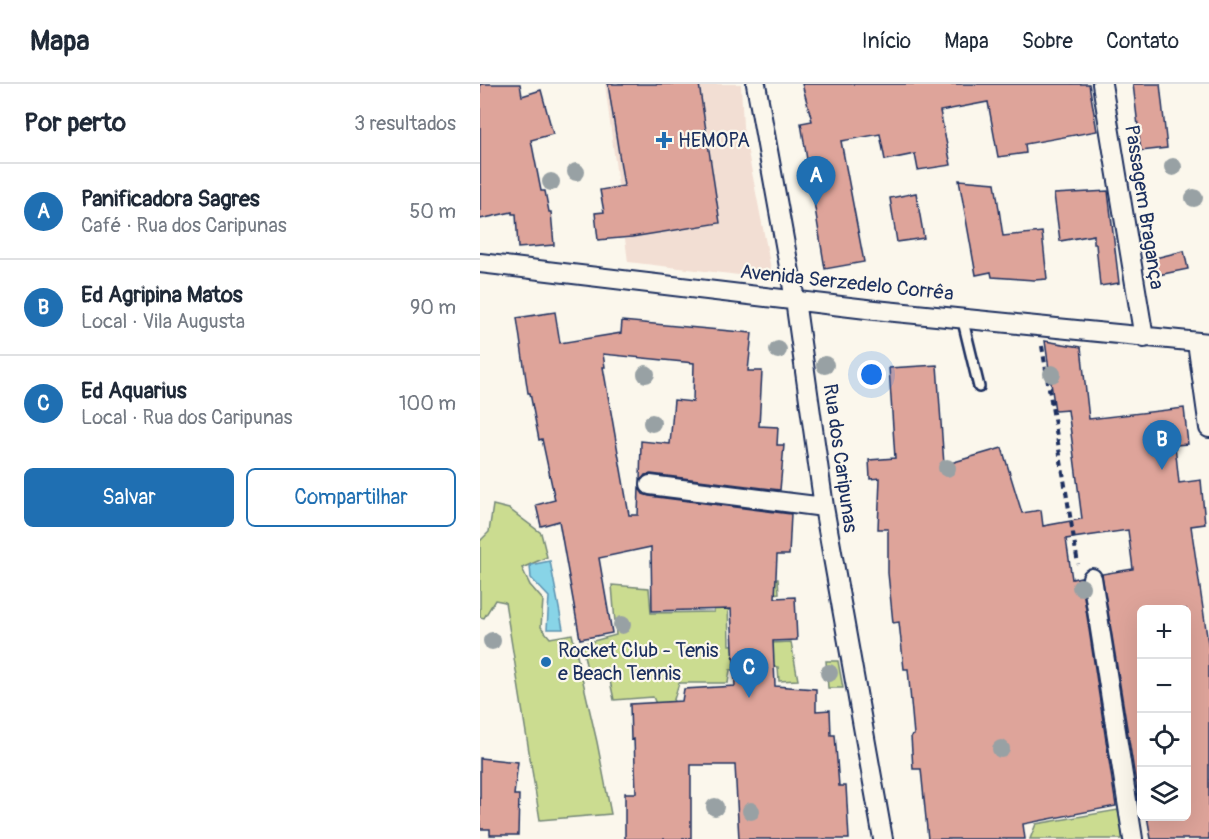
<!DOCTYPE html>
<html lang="pt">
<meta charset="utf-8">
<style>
:root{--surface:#fff;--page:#f2f2f3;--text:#1f2937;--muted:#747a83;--line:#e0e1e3;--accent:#1f6fb2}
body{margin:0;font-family:Pangolin,sans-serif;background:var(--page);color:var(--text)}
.controls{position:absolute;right:18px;bottom:18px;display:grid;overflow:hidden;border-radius:9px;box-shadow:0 6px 24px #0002}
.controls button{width:54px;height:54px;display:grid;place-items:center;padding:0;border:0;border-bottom:2px solid var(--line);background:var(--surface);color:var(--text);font:30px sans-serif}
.you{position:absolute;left:392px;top:291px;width:21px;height:21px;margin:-15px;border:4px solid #fff;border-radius:50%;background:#1a73e8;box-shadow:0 0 0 9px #1a73e833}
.badge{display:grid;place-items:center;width:39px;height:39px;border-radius:50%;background:var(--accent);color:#fff;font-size:20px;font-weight:700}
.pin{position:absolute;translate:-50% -50px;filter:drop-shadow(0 2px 3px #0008)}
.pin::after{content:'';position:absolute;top:32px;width:21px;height:18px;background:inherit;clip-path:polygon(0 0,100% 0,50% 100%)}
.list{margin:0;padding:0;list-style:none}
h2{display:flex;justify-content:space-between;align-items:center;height:78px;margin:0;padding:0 24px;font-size:26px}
h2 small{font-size:20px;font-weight:400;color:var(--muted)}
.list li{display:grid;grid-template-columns:39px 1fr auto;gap:18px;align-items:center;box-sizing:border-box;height:96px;padding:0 24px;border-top:2px solid var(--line)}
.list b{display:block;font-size:22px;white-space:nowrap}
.list p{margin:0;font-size:20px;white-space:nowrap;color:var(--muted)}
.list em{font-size:20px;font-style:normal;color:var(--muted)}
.actions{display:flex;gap:12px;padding:18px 24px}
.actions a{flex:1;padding:14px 0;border:2px solid var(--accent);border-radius:9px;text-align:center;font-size:21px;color:var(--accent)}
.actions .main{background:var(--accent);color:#fff}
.icon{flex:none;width:33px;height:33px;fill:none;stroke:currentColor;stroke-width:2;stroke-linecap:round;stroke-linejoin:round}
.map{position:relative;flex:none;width:729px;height:755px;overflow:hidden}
header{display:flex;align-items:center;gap:36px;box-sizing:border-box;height:84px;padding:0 30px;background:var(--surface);border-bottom:2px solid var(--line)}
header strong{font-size:28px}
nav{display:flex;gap:33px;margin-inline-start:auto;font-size:21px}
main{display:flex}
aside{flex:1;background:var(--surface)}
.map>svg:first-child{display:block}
</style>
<header>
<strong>Mapa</strong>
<nav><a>Início</a><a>Mapa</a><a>Sobre</a><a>Contato</a></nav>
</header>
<main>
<aside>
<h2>Por perto<small>3 resultados</small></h2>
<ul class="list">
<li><span class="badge">A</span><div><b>Panificadora Sagres</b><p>Café · Rua dos Caripunas</p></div><em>50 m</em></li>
<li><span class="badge">B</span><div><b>Ed Agripina Matos</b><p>Local · Vila Augusta</p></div><em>90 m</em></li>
<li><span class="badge">C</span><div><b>Ed Aquarius</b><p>Local · Rua dos Caripunas</p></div><em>100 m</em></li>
</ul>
<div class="actions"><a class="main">Salvar</a><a>Compartilhar</a></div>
</aside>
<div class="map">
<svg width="729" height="755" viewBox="0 0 729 755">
<rect width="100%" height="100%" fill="#fbf7ec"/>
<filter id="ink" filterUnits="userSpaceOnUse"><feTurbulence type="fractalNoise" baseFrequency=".0167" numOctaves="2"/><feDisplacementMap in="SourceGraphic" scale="12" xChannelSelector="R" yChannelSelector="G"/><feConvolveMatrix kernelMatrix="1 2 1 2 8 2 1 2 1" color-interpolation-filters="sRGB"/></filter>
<g filter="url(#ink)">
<path fill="#f2ded3" d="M125 0H261L263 43 293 195 148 178Z"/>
<path fill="#cbdc90" stroke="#738677" stroke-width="1.5" d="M13 421 29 425 61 449 67 473 42 484 50 501 63 516 61 543 70 554 92 550 117 658 131 730 60 736 25 518 15 516 4 534 0 533V457L9 448Z
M235 494 298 495 299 509 248 516 249 561 311 558 318 596 299 597 298 583 250 586 248 599H199L192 622H177L173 613 134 616 128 587 108 591 102 560 136 551 132 501 169 504 171 529 234 528Z
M346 577H358L363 604H348Z
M638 726 644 755H550L556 740Z"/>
<path fill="#88d4e7" stroke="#5c92b0" stroke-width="1.5" d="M70 477 83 545H67L69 513 51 494 50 481Z"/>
<path fill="#dea49a" stroke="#1b2f5e" stroke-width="1.5" d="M0 0H40L42 12 61 6 73 50 51 56 61 107H65L69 128H71L74 161 38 164 36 130H32V128L0 135Z
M128 0H219L240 139 152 153 118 156 115 129 124 128 120 106 144 102Z
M322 0H609L617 47 545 60 546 69 518 73 508 18 460 27 471 81 438 86 435 70 405 76 400 50 361 57 384 178 345 185 321 39 332 37Z
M653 0H680L687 64 661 67Z
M479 96 515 99 523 152 562 148 567 195 554 196 512 193 511 188 496 191Z
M628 107 639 199 620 202 616 160H614V151L580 157 574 110Z
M436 109 444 154 417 158 410 114Z
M704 167 708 185 678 191 675 174Z
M75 228 80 259 141 249 142 237 272 249 268 287H282L279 342 298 343 297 361H304L300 406 171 390 165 391 160 398 161 357 190 360 194 316 213 318 214 279 123 270 125 283H123L149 431H158L159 404 163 410 169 412 311 430 309 471H297L295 514 315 513 317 556 293 557 295 602 336 605V627L350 626 351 651H355L359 702H366L369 755H259L255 681H211V755H145V709H156L154 655 151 656 150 620 202 617 204 605 255 602 251 525 172 527 171 463 119 474 132 549 100 555 79 437 61 442 56 421 75 416 62 355 59 356 50 309H48L37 234Z
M565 257 601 263 609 335 704 324 708 360 695 361 699 399 721 396 725 440 711 442 729 566V755H671L667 732H706V525H662V718H659L622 490 653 485 648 446 586 455 592 495 601 493 636 722 543 740 545 755H448L441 685H433L431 652 434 651 428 585H424L419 538 413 539 408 489V445H398L400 394 390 395 389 376 415 374 409 284 457 281 464 381 522 364 542 429 561 426 563 442 602 435 588 326 575 327Z
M0 674 38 678 34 711H39L38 751H10V745H0Z"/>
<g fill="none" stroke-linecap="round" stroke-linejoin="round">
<defs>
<path id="lane" d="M482 233 499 303"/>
<path id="street" d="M276 0 315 216 344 423 403 755
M622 0 664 254
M0 179 395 226 729 259
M717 258 729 344
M170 401 344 423
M612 494 653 755"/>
</defs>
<use href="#lane" stroke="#1b2f5e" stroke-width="14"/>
<use href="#street" stroke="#1b2f5e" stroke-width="22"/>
<path stroke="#1b2f5e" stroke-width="4" stroke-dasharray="6 4.5" stroke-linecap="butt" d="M562 262 598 480"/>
<use href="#lane" stroke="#fbf7ec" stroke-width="9"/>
<use href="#street" stroke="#fbf7ec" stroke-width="18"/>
</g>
<g fill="#98a1a4">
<circle cx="693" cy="83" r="9"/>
<circle cx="96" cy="88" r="9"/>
<circle cx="71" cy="98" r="9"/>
<circle cx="714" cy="114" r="9"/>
<circle cx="298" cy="266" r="9"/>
<circle cx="345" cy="281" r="9"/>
<circle cx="166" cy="290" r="9"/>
<circle cx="572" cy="290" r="9"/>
<circle cx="172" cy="339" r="9"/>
<circle cx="467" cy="384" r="9"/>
<circle cx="601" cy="503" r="9"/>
<circle cx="142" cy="541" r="9"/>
<circle cx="12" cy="557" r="9"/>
<circle cx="349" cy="589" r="9"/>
<circle cx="521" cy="665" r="9"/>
<circle cx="235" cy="723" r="9"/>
<circle cx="271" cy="727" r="9"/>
</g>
</g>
<g fill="#1f6fb2" stroke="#fbf7ec" stroke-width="2">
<path d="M181 47h6v6h6v6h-6v6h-6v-6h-6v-6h6z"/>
<circle cx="66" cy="578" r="6"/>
</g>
<g text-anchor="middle" stroke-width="4.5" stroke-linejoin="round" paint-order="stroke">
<g font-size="20" fill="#1b2f5e" stroke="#fbf7ec" text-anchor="start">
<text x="198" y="63">HEMOPA</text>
<text x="78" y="573">Rocket Club - Tenis<tspan x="78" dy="23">e Beach Tennis</tspan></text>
</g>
<g font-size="20" fill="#1b2f5e" stroke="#fbf7ec">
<text transform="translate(665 123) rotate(81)" y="7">Passagem Bragança</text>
<text transform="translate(367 198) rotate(6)" y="7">Avenida Serzedelo Corrêa</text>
<text transform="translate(361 374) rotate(82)" y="7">Rua dos Caripunas</text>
</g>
</g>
</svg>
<div class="controls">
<button>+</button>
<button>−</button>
<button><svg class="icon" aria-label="locate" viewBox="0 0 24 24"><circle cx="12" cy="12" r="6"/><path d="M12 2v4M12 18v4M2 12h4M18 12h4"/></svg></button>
<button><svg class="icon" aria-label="layers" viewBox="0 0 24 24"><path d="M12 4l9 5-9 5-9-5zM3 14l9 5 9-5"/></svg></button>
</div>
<div class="you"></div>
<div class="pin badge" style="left:336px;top:122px">A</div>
<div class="pin badge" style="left:682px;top:386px">B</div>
<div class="pin badge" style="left:269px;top:614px">C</div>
</div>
</main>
